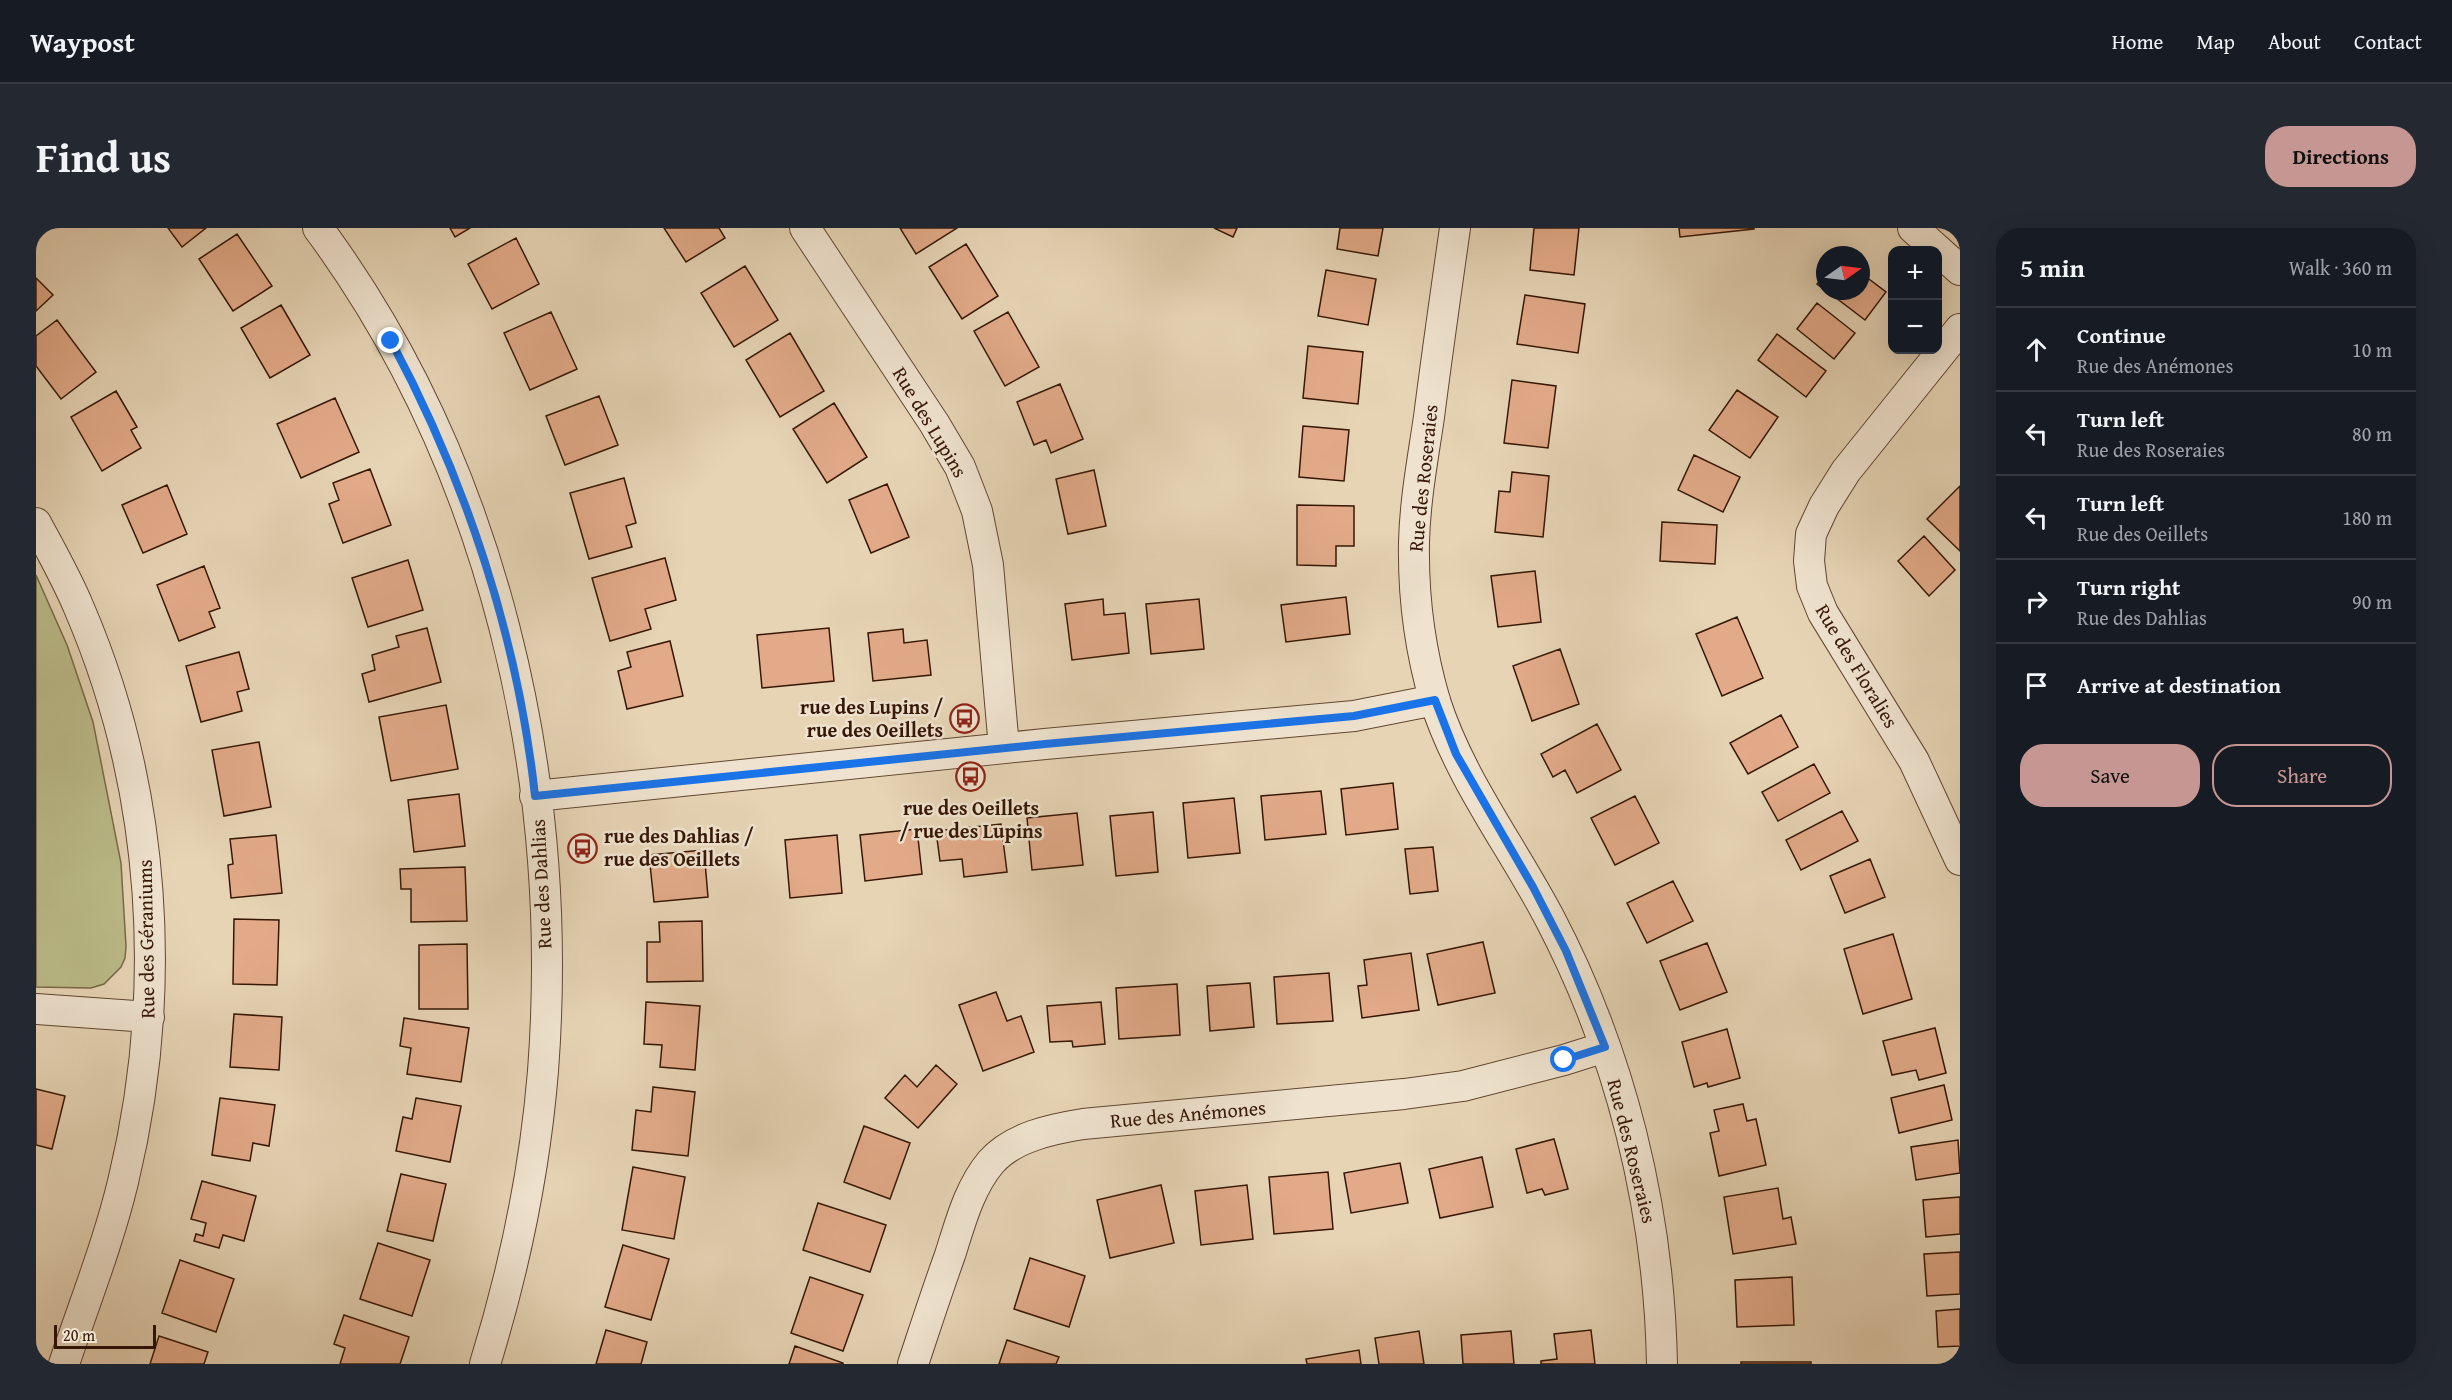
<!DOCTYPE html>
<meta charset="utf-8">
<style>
:root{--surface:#171b24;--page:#242831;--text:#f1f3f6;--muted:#9ea1a6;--line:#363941;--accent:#c59692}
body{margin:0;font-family:"Gentium Book Plus",serif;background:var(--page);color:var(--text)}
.controls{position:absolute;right:18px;top:18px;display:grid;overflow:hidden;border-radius:12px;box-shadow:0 6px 24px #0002}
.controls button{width:54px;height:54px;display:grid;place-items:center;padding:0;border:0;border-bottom:2px solid var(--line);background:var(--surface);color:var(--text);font:30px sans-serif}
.compass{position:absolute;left:1780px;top:18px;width:54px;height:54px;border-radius:50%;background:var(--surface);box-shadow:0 6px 24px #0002;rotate:76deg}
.scale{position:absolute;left:18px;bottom:15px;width:102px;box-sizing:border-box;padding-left:6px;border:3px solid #361705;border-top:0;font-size:16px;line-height:21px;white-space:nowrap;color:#361705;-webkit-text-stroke:4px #efe3cf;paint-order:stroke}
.stop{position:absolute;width:18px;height:18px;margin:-14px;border:4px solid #1a73e8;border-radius:50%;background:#fff}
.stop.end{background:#1a73e8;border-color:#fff;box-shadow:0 2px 6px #0008}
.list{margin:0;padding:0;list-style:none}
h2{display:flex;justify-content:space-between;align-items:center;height:78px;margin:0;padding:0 24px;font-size:26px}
h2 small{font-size:20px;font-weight:400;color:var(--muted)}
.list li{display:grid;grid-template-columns:39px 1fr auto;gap:18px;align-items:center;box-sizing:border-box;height:84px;padding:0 24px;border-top:2px solid var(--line)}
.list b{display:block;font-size:22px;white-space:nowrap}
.list p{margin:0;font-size:20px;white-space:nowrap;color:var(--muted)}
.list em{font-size:20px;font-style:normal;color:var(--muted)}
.actions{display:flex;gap:12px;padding:18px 24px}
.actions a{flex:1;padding:14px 0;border:2px solid var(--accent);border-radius:24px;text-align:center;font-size:21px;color:var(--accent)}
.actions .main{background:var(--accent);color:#111}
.icon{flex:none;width:33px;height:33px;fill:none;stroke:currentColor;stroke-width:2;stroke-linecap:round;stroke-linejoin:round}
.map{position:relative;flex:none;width:1924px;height:1136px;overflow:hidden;border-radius:24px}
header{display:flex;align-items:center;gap:36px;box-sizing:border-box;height:84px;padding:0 30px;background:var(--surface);border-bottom:2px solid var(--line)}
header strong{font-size:28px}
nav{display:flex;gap:33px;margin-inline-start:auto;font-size:21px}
.intro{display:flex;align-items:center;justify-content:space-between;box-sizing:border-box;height:144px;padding:0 36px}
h1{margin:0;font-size:42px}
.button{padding:15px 27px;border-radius:24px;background:var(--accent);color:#111;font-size:21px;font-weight:700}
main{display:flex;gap:36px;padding:0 36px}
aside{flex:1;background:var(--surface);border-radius:24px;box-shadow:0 6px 24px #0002}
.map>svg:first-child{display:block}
</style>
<header>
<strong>Waypost</strong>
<nav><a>Home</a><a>Map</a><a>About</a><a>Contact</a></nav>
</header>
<div class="intro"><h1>Find us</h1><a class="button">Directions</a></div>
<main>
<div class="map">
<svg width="1924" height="1136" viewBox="0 0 1924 1136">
<rect width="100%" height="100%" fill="#e6d4b5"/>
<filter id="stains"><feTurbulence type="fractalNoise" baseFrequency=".00333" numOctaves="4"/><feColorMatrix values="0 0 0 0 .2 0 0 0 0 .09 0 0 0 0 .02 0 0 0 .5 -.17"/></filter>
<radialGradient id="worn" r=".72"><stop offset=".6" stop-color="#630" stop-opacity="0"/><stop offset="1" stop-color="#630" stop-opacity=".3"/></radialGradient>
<path fill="#bbbb89" stroke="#786947" stroke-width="1.5" d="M0 347 31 417 57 494 85 635 90 718 89 730 85 739 68 756 55 760 0 759Z"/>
<path fill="#e2aa89" stroke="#361705" stroke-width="1.5" d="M132 0H170L146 19Z
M414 0H434L419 9Z
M628 0H683L689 10 650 34Z
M864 0H921L880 26Z
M1178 0H1201L1197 9Z
M1304 0H1347L1342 28 1301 21Z
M1498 0H1543L1538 47 1494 42Z
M1643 0H1718V1L1644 9Z
M201 6 236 58 197 83 163 31Z
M480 10 503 56 456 81 432 36Z
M930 16 962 68 926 91 893 39Z
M709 38 742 92 698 119 665 65Z
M1290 42 1340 51 1332 97 1282 88Z
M1825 45 1850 64 1829 92 1791 63H1825Z
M1789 46V62L1781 56Z
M0 50 17 67 0 83Z
M1489 67 1549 76 1542 125 1481 116Z
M1781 75 1819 105 1798 131 1761 101Z
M245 77 274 127 234 150 205 100Z
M515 84 541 141 494 162 468 105Z
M972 84 1003 139 969 158 938 103Z
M21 92 60 144 25 171 0 138V108Z
M754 105 788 163 744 189 710 132Z
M1741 106 1790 143 1770 169 1722 132Z
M1272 118 1327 124 1322 176 1267 170Z
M1476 152 1520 158 1512 220 1468 215Z
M1024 156 1047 211 1015 225 1010 212 998 217 981 174Z
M1701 162 1742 189 1714 230 1673 202Z
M80 163 101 199 95 202 105 220 66 243 35 189Z
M563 168 582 217 529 237 510 188Z
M299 170 323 224 265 250 241 196Z
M798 175 831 229 791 255 757 201Z
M1267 198 1313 202 1308 253 1263 249Z
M1658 227 1704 249 1687 284 1642 262Z
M334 241 355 297 307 315 293 276 303 272 297 255Z
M1058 242 1070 298 1032 306 1020 251Z
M1476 244 1513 248 1507 309 1459 304 1463 263 1474 264Z
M588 250 600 295 590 298 596 319 553 331 534 265Z
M851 256 873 309 835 325 813 272Z
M131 257 151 306 107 325 86 277Z
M1924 258V323L1891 291Z
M1261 277 1318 278V318H1300V338L1261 337Z
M1626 294 1681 297 1679 336 1624 333Z
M1888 308 1919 342 1893 368 1862 333Z
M629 330 640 372 609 381 615 401 574 413 556 350Z
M372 332 387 382 332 399 316 350Z
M168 338 184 380 173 384 179 399 143 413 121 357Z
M1499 343 1505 394 1462 399 1455 348Z
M1310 369 1314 406 1250 414 1245 377Z
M1067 371 1068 387 1089 385 1093 425 1036 432 1029 376Z
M1163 371 1168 421 1115 426 1110 376Z
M1701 389 1727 450 1686 468 1660 406Z
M391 400 405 454 333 474 326 446 339 442 336 427 363 419 360 408Z
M793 400 798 453 726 460 721 407Z
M867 401 868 415 891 412 895 447 837 453 832 405Z
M634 413 647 468 591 481 582 443 595 439 591 424Z
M1524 421 1543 476 1496 493 1477 438Z
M203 424 213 461 201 464 206 483 165 494 150 438Z
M410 477 422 541 355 553 343 489Z
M1745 487 1762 519 1712 546 1694 515Z
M1561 496 1585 542 1541 565 1529 542 1517 549 1505 526Z
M223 514 235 579 188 588 176 522Z
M1778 536 1794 565 1742 593 1726 564Z
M1357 555 1362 601 1310 607 1305 561Z
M1285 563 1290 606 1229 612 1225 568Z
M423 566 429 618 378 624 372 572Z
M1599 568 1623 615 1579 637 1555 590Z
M1198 570 1204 625 1152 630 1147 575Z
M1806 583 1822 613 1765 642 1750 612Z
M1117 584 1122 644 1080 648 1074 588Z
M1041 585 1047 637 996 642 991 590Z
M965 596 971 644 928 649 926 631 904 633 900 603Z
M881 601 886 646 829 653 824 607Z
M240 607 246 665 195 670 192 637 197 636 194 611Z
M801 607 806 665 754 670 749 612Z
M1397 619 1402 663 1374 666 1369 621Z
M668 622 672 669 618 674 613 627Z
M1834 631 1849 669 1809 685 1794 648Z
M429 639 431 693 375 694V661H365L364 641Z
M1637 653 1657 693 1611 715 1591 675Z
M198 691 243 692 241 757 197 756Z
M666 693 667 753 611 754V714H624L623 694Z
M1857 706 1876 771 1827 786 1808 721Z
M1447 714 1459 765 1402 777 1391 726Z
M1671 715 1691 764 1644 782 1624 733Z
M431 716 432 781H383V717Z
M1375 725 1383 782 1326 790 1322 758 1331 757 1328 732Z
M1293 745 1297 793 1241 796 1238 749Z
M1214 755 1218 799 1174 803 1171 758Z
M1141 756 1144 807 1083 811 1080 760Z
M960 764 971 793 985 788 998 824 947 843 923 777Z
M610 774 664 778 659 842 624 839 626 817 608 816Z
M1065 774 1069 816 1037 819 1036 813 1014 814 1011 778Z
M198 786 246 789 243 842 194 839Z
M368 790 433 800 425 854 371 846 375 820 364 818Z
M1899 800 1910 845 1883 852 1880 842 1856 847 1847 813Z
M1691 801 1704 850 1672 859 1671 855 1658 859 1646 814Z
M900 837 921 856 882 900 849 870 869 847 881 859Z
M1908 857 1916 892 1863 905 1855 870Z
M617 859 659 864 652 928 596 922 600 882 615 884Z
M0 861 29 868 16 921 0 917Z
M184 870 239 877 233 918 217 915 214 933 176 927Z
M380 870 425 878 414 934 360 923 367 889 376 891Z
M1707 876 1711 893 1720 891 1730 937 1683 948 1674 905 1683 903 1678 882Z
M828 898 874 915 854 971 808 954Z
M1518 911 1532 961 1509 967 1506 961 1491 965 1480 921Z
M1922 912 1924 945 1880 952 1875 919Z
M1446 929 1457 979 1404 990 1393 941Z
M1364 935 1372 975 1315 985 1308 945Z
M597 939 649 949 638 1011 586 1002Z
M1292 944 1297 1001 1238 1006 1233 949Z
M365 946 410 956 397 1013 351 1003Z
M166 953 220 968 208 1013 187 1007 183 1020 158 1013 160 1006 167 1008 170 995 155 991Z
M1125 957 1138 1015 1074 1030 1061 972Z
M1211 957 1217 1011 1165 1017 1159 963Z
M1742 960 1747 991 1755 989 1760 1016 1697 1026 1688 969Z
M1924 969V1006L1890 1009 1887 972Z
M782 975 850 997 834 1044 767 1022Z
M342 1015 394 1032 376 1088 324 1071Z
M587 1017 633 1031 615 1092 569 1079Z
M1924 1024V1066L1891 1068 1888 1026Z
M994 1030 1049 1048 1033 1099 978 1081Z
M144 1032 198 1051 180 1104 126 1085Z
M774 1049 827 1067 807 1123 755 1105Z
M1756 1049 1758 1097 1701 1099 1699 1052Z
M1924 1081V1118L1902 1119 1900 1083Z
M308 1087 373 1109 364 1136H304L309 1120 298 1116Z
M570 1102 611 1114 605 1136H560Z
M1555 1102 1559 1136H1505V1133L1521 1131 1518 1106Z
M1383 1103 1388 1136H1343L1339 1110Z
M1475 1103 1478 1136H1427L1425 1107Z
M123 1108 172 1124 168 1136H114Z
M971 1112 1023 1129 1020 1136H963Z
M759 1118 807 1135V1136H753Z
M1323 1122 1325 1136H1271L1270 1131Z
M1705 1134H1775V1136H1705Z"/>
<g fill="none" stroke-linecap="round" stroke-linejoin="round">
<defs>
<path id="street" d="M282 0C458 238 529 550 507 843 499 942 478 1042 449 1136
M769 0 898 195 924 239 941 283 952 337 968 520
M1419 0C1410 63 1401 126 1393 189 1387 230 1379 272 1378 314 1377 366 1384 422 1399 473 1424 551 1475 617 1513 689 1585 826 1623 981 1626 1136
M1877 0 1924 42
M1924 101 1810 243 1788 278 1775 306 1773 333 1776 358 1787 385 1878 533 1924 632
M0 295C15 323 31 351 43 380 121 561 133 764 87 954 72 1016 48 1076 28 1136
M499 568 1009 516 1318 488 1399 472
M0 781 113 789
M877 1136C889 1100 901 1063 914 1027 924 996 933 960 955 934 977 909 1016 901 1047 896L1368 866 1427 858 1528 832 1569 819"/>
</defs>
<use href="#street" stroke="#624631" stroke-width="32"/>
<use href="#street" stroke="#efe3cf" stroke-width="30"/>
</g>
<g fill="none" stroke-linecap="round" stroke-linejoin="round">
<path stroke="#1a73e8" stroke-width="8" d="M355 113C430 253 482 410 499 568L1009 516 1318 488 1399 472 1420 526 1497 659 1530 723 1569 819 1528 832"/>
</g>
<defs>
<symbol id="bus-ring" viewBox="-11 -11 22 22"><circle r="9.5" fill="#efe3cf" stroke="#8f2418" stroke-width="1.5"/><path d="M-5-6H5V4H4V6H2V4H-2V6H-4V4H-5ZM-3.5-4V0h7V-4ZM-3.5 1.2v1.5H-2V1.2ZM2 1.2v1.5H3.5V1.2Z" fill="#8f2418"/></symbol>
</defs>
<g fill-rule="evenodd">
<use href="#bus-ring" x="912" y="474" width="33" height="33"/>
<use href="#bus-ring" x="918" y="532" width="33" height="33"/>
<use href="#bus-ring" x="530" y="604" width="33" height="33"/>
</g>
<g text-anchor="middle" stroke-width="5" stroke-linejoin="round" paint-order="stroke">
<g font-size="20" fill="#361705" stroke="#efe3cf">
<text transform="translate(894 194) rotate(59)" y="7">Rue des Lupins</text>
<text transform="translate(1387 250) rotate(-84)" y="7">Rue des Roseraies</text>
<text transform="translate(1821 438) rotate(59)" y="7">Rue des Floralies</text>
<text transform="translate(505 656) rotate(-93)" y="7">Rue des Dahlias</text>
<text transform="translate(110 711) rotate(-91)" y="7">Rue des Géraniums</text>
<text transform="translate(1152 886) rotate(-5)" y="7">Rue des Anémones</text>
<text transform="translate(1596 923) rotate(76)" y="7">Rue des Roseraies</text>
</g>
<g font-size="20" font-weight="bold" fill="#361705" stroke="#efe3cf" text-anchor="end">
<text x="907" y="486">rue des Lupins /<tspan x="907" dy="23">rue des Oeillets</tspan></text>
<text x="935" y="587" text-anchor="middle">rue des Oeillets<tspan x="935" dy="23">/ rue des Lupins</tspan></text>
<text x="568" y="615" text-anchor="start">rue des Dahlias /<tspan x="568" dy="23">rue des Oeillets</tspan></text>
</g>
</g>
<rect width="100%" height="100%" filter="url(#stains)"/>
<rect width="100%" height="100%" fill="url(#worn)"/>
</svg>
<div class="controls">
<button>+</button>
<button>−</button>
</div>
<svg class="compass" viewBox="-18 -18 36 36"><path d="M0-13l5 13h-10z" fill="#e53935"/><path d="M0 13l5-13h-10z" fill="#9ea1a6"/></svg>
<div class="scale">20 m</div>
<div class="stop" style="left:1528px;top:832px"></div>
<div class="stop end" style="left:355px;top:113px"></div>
</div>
<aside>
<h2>5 min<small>Walk · 360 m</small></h2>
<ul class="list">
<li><svg class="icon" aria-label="ahead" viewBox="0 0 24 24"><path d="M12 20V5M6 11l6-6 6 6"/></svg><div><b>Continue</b><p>Rue des Anémones</p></div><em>10 m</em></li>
<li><svg class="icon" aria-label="left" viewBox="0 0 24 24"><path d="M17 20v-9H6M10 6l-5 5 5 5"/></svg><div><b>Turn left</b><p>Rue des Roseraies</p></div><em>80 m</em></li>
<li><svg class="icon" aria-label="left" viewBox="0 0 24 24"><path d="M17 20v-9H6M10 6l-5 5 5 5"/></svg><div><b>Turn left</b><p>Rue des Oeillets</p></div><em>180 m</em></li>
<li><svg class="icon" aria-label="right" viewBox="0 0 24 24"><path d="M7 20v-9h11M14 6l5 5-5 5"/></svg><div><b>Turn right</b><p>Rue des Dahlias</p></div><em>90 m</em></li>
<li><svg class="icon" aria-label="arrive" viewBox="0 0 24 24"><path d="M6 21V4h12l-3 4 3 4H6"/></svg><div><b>Arrive at destination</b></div></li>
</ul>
<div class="actions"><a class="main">Save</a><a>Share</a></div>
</aside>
</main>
